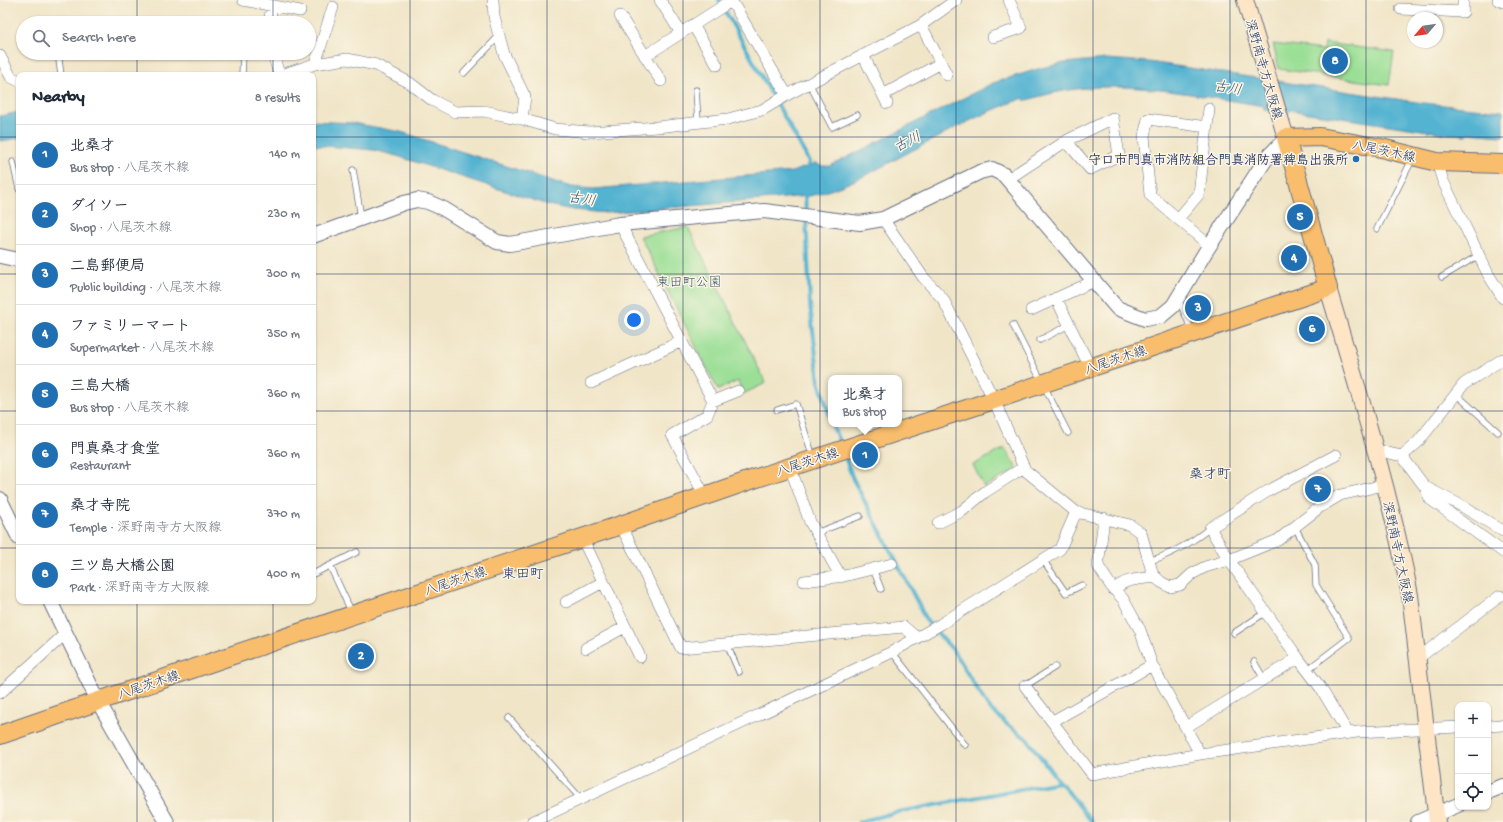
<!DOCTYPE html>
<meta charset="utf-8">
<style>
:root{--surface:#fff;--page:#f6f6f7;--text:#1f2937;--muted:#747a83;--line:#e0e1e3;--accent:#1f6fb2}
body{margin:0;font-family:"Gochi Hand","Klee One",sans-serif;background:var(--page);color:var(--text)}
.controls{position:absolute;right:12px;bottom:12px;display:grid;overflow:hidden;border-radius:8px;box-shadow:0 1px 3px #0004}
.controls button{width:36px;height:36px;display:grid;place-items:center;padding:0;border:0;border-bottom:1px solid var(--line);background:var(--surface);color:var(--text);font:20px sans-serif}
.compass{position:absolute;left:1407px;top:12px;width:36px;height:36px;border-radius:50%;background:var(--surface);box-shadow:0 1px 3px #0004;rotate:241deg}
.you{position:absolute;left:634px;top:320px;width:14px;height:14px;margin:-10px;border:3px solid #fff;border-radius:50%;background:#1a73e8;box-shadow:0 0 0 6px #1a73e833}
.badge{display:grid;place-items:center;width:26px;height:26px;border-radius:50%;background:var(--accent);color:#fff;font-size:13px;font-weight:700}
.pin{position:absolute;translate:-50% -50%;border:2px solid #fff;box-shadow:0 1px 4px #0006}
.popup{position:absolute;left:828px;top:375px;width:74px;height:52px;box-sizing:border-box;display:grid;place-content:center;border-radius:8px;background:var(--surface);filter:drop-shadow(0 1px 3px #0005);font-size:13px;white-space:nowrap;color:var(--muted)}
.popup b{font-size:15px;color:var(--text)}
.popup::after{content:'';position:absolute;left:50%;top:100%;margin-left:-8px;border:8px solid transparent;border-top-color:var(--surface)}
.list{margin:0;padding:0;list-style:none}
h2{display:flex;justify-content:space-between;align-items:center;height:52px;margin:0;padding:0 16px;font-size:17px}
h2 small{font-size:13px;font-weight:400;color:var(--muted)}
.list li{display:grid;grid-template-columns:26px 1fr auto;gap:12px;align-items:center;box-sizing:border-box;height:60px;padding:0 16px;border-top:1px solid var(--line)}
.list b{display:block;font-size:15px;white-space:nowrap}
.list p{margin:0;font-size:13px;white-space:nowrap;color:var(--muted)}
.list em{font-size:13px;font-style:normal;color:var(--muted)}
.icon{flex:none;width:22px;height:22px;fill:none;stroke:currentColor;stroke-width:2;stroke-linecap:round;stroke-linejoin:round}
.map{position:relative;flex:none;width:1503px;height:822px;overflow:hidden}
.search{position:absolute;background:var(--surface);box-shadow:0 1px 3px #0004;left:16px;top:16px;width:300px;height:44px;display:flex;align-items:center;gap:10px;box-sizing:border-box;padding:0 14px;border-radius:22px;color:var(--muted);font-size:15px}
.panel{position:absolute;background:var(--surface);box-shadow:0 1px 3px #0004;left:16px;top:72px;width:300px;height:532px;border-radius:8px}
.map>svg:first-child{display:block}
</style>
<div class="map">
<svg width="1503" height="822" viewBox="0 0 1503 822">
<rect width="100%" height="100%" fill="#fcf5e5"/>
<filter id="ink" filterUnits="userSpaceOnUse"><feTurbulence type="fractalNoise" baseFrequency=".025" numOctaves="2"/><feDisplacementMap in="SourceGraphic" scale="8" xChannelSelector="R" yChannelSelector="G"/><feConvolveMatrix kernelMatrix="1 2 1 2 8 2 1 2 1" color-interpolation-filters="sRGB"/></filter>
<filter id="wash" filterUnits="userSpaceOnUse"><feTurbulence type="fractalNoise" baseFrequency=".012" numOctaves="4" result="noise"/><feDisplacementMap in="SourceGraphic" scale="16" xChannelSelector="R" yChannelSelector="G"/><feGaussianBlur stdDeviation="0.9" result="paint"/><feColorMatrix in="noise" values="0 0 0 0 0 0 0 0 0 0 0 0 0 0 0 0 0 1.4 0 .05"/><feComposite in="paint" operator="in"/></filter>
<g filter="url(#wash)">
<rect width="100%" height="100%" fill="#f0e5c7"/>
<path fill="#9bdf96" stroke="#5b877a" d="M1325 43 1394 52 1389 85 1279 69 1273 44 1324 50Z
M688 227 766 383 743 394 738 381 718 390 640 236Z
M1005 448 1017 469 984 487 973 465Z"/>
<path fill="#52b3d1" stroke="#367198" d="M1106 59 1149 62 1423 103 1503 111V136L1467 133V135L1448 134 1289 110 1288 114 1264 110V106L1252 104C1174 92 1102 74 1025 101L1024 98C980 113 939 137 898 158 869 174 841 189 809 196L607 213 573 210 548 205 397 156 373 150 313 145V121L353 123 401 132 571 187 593 189 792 172 816 163 821 166H830L993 83 1041 68 1064 63Z
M19 112V138L0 141V116Z"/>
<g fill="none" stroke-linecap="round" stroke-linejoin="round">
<path stroke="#52b3d1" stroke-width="4" d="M719 0 809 161 807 172
M805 192 810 305 819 381 831 421
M832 424 841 446
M844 454 853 479 920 607 925 619 952 649 989 708 1009 726 1027 739 1059 782 1062 784 1092 822
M859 822 893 813 1059 782"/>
</g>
</g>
<g filter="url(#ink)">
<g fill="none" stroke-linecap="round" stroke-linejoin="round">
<defs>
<path id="service" d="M58 53 61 75
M464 73 499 36
M242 75 243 53
M809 83 832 127 857 115
M696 90 698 122
M13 162 19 189
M353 170 361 217
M1377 229 1413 158
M1442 277 1479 255
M1179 300 1192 331
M1013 325 1068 433
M1040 340 1069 325
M1456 394 1498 432
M777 410 796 404 813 457
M1295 527 1315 565 1316 585 1349 638 1307 670
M816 533 860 516
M1043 560 1066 593 1082 585
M1149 561C1171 555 1192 542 1210 528
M330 566 352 613
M873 569 881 589
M313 574 357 552
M1234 633 1266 612
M727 644 739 672
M892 652 965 745
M1254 662 1264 679
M1025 686 1055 667
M509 718 581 799"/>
<path id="minor" d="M243 0 300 11
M493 0 494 17 504 54 525 97 522 119
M660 0 681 33
M731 0 787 95
M1498 0 1503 2
M1401 9 1463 12V0
M620 16 661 81
M269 23 272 6
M693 25 717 65
M921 25 947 75
M993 37 1021 28 1009 0
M273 53 279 75
M863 55 887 103
M0 56 11 77 19 81
M645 56 731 1
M315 64 333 7
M281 75 315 64 347 59 376 65 410 83 432 100 455 112 484 111 522 119 555 129 589 132 657 127 728 119 762 110 787 95 921 25 956 0
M883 95 941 63
M1207 127 1148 119 1144 136 1150 195 1210 246
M1437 162 1443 181 1488 274 1503 298
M1008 179 1066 141 1113 118 1119 155 1090 169 1066 141
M883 219 923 277 943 299 994 400 1025 470 1076 512 1130 525 1141 533 1153 575 1161 582 1170 587 1180 585 1192 574 1205 567 1229 560 1278 540 1320 507 1340 495 1384 485
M1178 219 1199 194 1209 109
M620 224 713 401 738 391
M1056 298 1090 367
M1031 310 1094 281
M591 383 682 341
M1375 450 1402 456 1425 487 1462 506 1503 531
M1336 455 1268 491 1210 528 1229 560 1298 658 1320 687 1348 733
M1402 456 1418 442 1464 384 1503 359
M790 467 810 522 841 577
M1425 487 1430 499 1503 552
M705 496 672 435 707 415 713 401
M1104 518 1098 566 1111 586 1123 599 1140 630 1152 665
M938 523 962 511 985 492 1024 467
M621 525 681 648 904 627 917 638
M582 538 640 657
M804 581 844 576 892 564
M1114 590C1125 578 1141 579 1156 577
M566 602 603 582
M586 648 625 627
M1417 659 1500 596
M1025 686 1092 774 1200 754 1357 732 1458 727
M0 693 65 634
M1053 721 1152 665 1200 754
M1488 726 1503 725
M1186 727 1298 658
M532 822 892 652 941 624 1060 549 1076 512"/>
<path id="tertiary" d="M313 236 404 203 417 200 428 202 444 209 497 242 510 244 620 224 764 211 860 223 883 219 980 172 992 169 1004 175 1117 308 1145 319 1161 316 1173 306 1206 251 1266 159 1286 138
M0 256 19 260
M0 499 19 538
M50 601 98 701 167 822
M1488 792 1503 786
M1418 822 1458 805"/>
<path id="secondary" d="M1245 0 1286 138
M1328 288C1358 390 1390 491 1410 595L1437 822"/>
<path id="primary" d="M0 735 230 656 621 525 748 481 994 400 1328 288 1286 138 1320 137 1381 148 1437 162 1503 164"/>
</defs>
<use href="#service" stroke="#666f83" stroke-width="7"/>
<use href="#minor" stroke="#666f83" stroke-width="12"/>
<use href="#tertiary" stroke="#666f83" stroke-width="16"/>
<use href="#secondary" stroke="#666f83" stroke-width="18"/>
<use href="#primary" stroke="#666f83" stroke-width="20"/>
<use href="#service" stroke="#fff" stroke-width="5.5"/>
<use href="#minor" stroke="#fff" stroke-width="11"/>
<use href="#tertiary" stroke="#fff" stroke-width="14"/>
<use href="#secondary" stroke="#fde5c5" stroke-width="16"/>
<use href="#primary" stroke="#f9be6d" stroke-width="18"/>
</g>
</g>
<path fill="none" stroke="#1b2f5e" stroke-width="1" stroke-opacity="0.55" d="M137 0V23M273 0V23M410 0V822M547 0V822M683 0V822M820 0V822M956 0V822M1093 0V822M1230 0V822M1366 0V822M137 53V75M273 53V75M0 137H19M313 137H1503M0 274H19M313 274H1503M0 411H19M313 411H1503M0 548H19M313 548H1503M137 601V822M273 601V822M0 685H1503"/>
<circle fill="#1f6fb2" stroke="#fcf5e5" stroke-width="1.5" cx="1356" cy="159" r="4"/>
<g text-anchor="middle" stroke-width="3" stroke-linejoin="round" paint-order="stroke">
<g font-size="13" fill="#1b2f5e" stroke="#fcf5e5">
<text transform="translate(1265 69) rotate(74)" y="5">深野南寺方大阪線</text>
<text transform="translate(1384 150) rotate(12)" y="5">八尾茨木線</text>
<text transform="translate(1115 359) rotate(-19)" y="5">八尾茨木線</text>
<text transform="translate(807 461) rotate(-18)" y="5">八尾茨木線</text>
<text transform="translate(1399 552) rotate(78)" y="5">深野南寺方大阪線</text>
<text transform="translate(455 580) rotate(-19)" y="5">八尾茨木線</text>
<text transform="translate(148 684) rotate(-19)" y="5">八尾茨木線</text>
</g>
<g font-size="13" font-weight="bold" fill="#1b2f5e" stroke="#fcf5e5" text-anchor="end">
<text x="1348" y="164">守口市門真市消防組合門真消防署稗島出張所</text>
</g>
<g font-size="13" fill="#3b5b6c" stroke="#fcf5e5">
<text x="689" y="286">東田町公園</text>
</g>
<g font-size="14" font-style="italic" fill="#2c5780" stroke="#fcf5e5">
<text transform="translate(1228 87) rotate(9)" y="5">古川</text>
<text transform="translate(907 141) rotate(-27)" y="5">古川</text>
<text transform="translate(582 198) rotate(9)" y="5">古川</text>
</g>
<g font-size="14" fill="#1b2f5e" stroke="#fcf5e5">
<text x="1210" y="478">桑才町</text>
<text x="523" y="578">東田町</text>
</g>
</g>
</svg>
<div class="controls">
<button>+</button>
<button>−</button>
<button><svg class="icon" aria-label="locate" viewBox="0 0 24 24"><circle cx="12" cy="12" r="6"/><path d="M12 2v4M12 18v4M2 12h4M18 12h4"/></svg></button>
</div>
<svg class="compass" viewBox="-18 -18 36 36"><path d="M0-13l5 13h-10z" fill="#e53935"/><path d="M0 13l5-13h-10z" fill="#747a83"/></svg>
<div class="you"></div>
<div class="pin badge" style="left:865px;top:455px">1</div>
<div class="popup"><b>北桑才</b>Bus stop</div>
<div class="pin badge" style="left:361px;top:656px">2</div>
<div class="pin badge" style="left:1198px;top:308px">3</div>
<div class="pin badge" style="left:1294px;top:258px">4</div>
<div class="pin badge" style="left:1300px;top:217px">5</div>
<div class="pin badge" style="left:1312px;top:329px">6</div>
<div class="pin badge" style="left:1318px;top:489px">7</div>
<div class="pin badge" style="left:1335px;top:61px">8</div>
<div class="search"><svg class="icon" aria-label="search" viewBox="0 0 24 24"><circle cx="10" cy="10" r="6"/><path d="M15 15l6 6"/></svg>Search here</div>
<section class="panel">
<h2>Nearby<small>8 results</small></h2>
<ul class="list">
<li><span class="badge">1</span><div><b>北桑才</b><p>Bus stop · 八尾茨木線</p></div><em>140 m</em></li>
<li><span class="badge">2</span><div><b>ダイソー</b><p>Shop · 八尾茨木線</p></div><em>230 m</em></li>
<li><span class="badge">3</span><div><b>二島郵便局</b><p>Public building · 八尾茨木線</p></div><em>300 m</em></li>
<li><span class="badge">4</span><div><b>ファミリーマート</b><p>Supermarket · 八尾茨木線</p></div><em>350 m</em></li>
<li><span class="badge">5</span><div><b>三島大橋</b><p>Bus stop · 八尾茨木線</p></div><em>360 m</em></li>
<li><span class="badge">6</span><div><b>門真桑才食堂</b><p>Restaurant</p></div><em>360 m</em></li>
<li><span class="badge">7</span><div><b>桑才寺院</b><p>Temple · 深野南寺方大阪線</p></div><em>370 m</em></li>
<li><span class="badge">8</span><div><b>三ツ島大橋公園</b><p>Park · 深野南寺方大阪線</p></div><em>400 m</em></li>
</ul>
</section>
</div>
